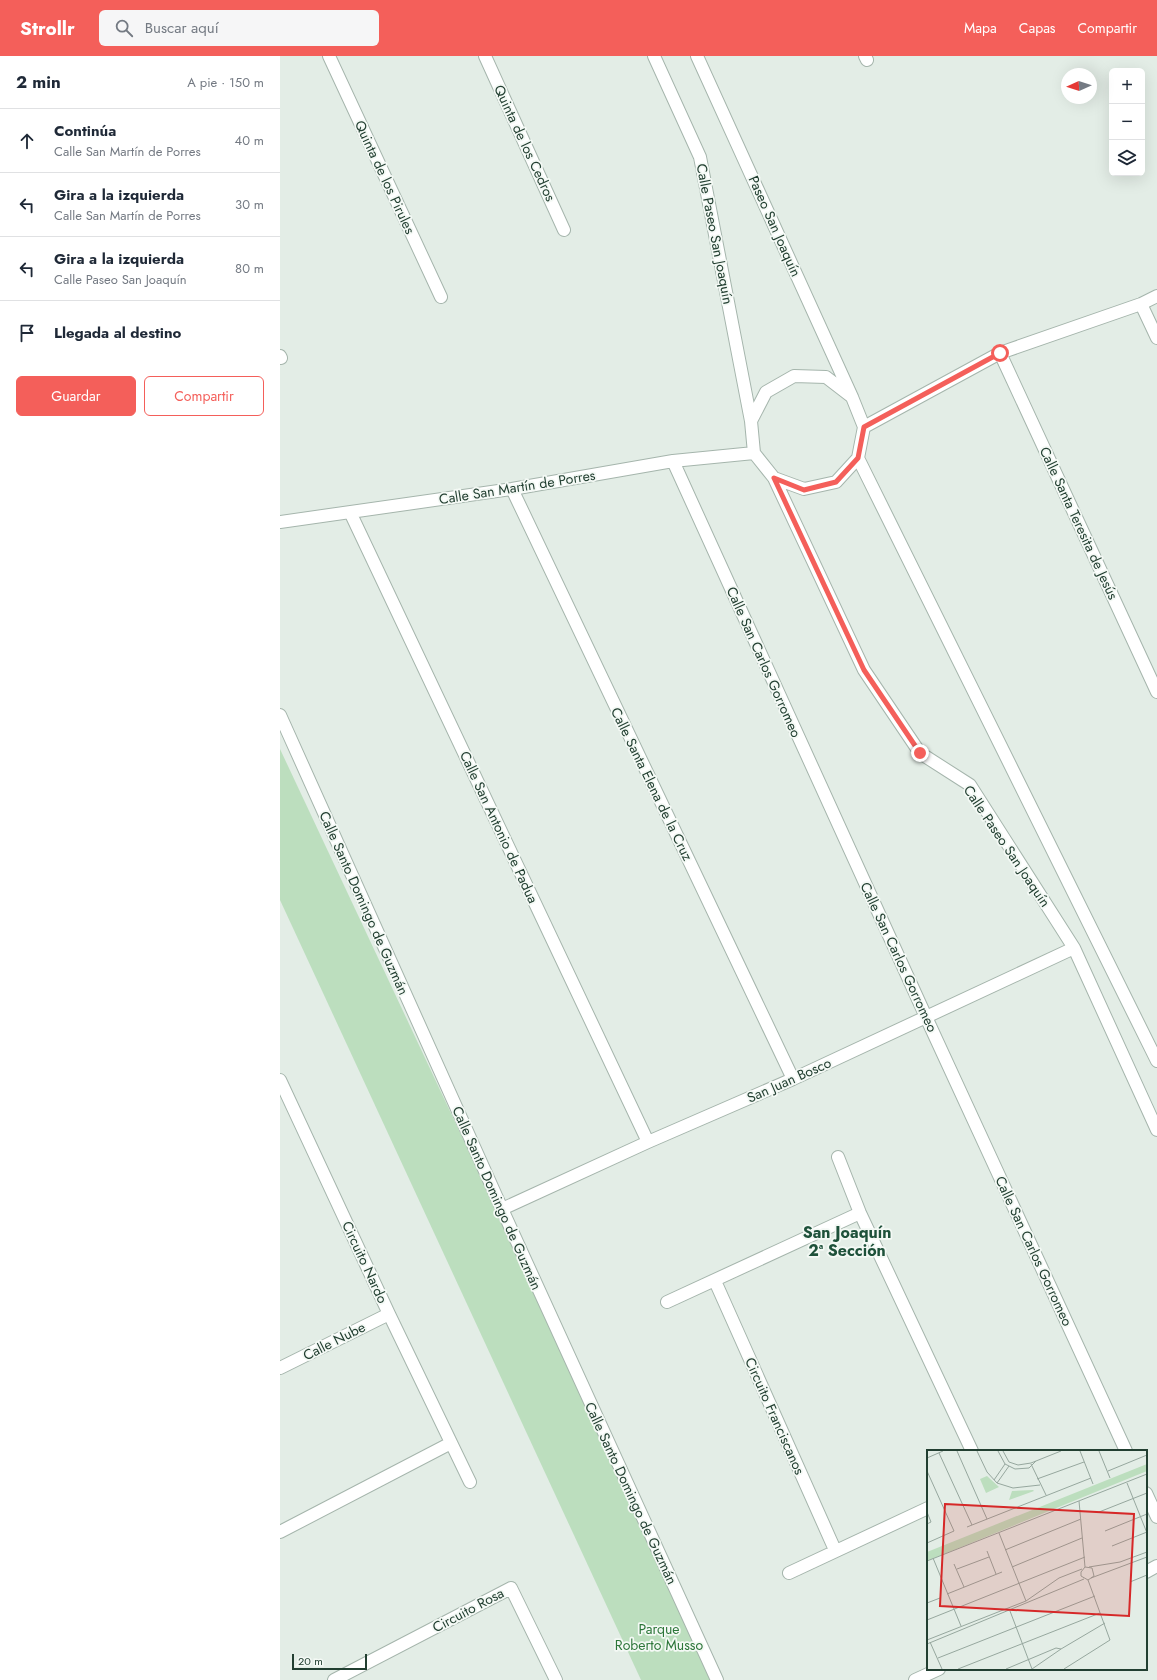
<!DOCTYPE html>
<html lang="es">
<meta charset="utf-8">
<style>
:root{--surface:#fff;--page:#f6f6f7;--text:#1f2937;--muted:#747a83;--line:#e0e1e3;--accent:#f45f5a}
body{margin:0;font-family:Jost,sans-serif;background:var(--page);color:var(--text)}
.controls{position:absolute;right:12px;top:12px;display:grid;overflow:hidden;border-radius:6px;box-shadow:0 4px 16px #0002}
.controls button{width:36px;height:36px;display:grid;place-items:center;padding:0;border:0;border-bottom:1px solid var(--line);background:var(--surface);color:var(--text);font:20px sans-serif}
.compass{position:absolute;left:781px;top:12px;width:36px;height:36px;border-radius:50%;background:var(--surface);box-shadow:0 4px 16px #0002;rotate:267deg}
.scale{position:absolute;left:12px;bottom:10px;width:75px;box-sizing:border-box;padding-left:4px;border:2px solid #223f31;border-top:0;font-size:11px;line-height:14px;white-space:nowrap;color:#223f31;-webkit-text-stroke:3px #f4f9f5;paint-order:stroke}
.stop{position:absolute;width:12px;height:12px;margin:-9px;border:3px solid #f45f5a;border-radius:50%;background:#fff}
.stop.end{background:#f45f5a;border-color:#fff;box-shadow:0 1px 4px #0008}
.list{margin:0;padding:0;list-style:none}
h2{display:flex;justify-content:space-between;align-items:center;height:52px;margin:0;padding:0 16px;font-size:17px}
h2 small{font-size:13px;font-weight:400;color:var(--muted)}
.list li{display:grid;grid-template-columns:26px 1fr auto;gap:12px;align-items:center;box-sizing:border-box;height:64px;padding:0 16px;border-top:1px solid var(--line)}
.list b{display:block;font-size:15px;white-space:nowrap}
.list p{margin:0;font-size:13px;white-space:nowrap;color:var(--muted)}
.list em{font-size:13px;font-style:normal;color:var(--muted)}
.actions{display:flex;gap:8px;padding:12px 16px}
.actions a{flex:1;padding:9px 0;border:1px solid var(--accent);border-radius:6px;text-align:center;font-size:14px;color:var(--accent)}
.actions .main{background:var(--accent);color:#fff}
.icon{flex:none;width:22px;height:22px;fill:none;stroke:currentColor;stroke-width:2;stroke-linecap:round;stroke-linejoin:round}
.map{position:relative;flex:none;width:877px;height:1624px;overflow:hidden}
header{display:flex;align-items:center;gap:24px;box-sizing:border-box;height:56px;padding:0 20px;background:var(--accent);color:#fff}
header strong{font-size:19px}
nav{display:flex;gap:22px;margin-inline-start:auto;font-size:14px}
.search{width:280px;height:36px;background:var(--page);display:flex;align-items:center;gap:10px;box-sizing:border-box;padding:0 14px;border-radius:6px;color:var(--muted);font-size:15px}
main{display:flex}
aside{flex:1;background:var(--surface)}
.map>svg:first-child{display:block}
</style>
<header>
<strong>Strollr</strong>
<div class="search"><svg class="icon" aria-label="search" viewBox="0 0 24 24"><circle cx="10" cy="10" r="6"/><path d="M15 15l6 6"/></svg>Buscar aquí</div>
<nav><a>Mapa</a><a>Capas</a><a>Compartir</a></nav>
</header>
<main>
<aside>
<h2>2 min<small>A pie · 150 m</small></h2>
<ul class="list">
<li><svg class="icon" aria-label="ahead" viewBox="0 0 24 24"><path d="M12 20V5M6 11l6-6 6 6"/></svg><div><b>Continúa</b><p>Calle San Martín de Porres</p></div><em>40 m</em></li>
<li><svg class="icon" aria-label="left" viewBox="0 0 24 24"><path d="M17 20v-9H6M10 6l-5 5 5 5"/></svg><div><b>Gira a la izquierda</b><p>Calle San Martín de Porres</p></div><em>30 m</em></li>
<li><svg class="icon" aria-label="left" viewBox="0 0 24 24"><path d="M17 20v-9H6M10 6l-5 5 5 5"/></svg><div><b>Gira a la izquierda</b><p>Calle Paseo San Joaquín</p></div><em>80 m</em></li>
<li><svg class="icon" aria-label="arrive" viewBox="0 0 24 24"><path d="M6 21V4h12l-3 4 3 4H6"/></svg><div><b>Llegada al destino</b></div></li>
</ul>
<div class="actions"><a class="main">Guardar</a><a>Compartir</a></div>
</aside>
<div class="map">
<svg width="877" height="1624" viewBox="0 0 877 1624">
<rect width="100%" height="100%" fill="#e3ede6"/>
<path fill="#bcdebe" d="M0 693 437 1624H361L0 844Z"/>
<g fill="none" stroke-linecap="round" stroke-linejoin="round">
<defs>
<path id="minor" d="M49 0 161 241
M205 0 284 174
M374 0 420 101 471 365
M417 0 572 341 584 371 578 402 556 426 524 433 494 422 474 397 471 365 486 336 514 320 546 321 572 341
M585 0 587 4
M861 248 877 282
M720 297 877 636
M0 300 1 302
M584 371 720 297 861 248 877 240
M578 402 877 1005
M393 405 646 961 846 1395
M494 422 584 614 640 697 690 729 794 892 877 1074
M232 433 513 1023
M70 456 368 1086
M0 466 232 433 393 405 474 397
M0 659 222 1153 437 1624
M0 1024 109 1258 190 1426
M558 1101 580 1157 692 1395
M222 1153 368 1086 513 1023 794 892
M435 1225 555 1494
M387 1246 580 1157
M0 1312 109 1258
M866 1437 877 1461
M0 1476 171 1387
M866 1516 877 1510
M509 1517 648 1452
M54 1624 231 1532 276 1624
M635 1624 659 1613"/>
</defs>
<use href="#minor" stroke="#a5b5ac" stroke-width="14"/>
<use href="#minor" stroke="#fff" stroke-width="12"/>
</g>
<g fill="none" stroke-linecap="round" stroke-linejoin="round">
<path stroke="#f45f5a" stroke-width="5" d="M640 697 584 614 494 422 524 434 556 426 578 402 584 371 720 297"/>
</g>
<g text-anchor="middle" stroke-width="3.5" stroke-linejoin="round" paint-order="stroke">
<g font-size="14" fill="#223f31" stroke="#f4f9f5">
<text transform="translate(245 87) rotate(65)" y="5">Quinta de los Cedros</text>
<text transform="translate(105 121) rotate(65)" y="5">Quinta de los Pirules</text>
<text transform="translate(495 170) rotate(66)" y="5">Paseo San Joaquín</text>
<text transform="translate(435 178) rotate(79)" y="5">Calle Paseo San Joaquín</text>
<text transform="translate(237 431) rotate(-9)" y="5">Calle San Martín de Porres</text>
<text transform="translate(799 467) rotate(65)" y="5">Calle Santa Teresita de Jesús</text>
<text transform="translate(484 606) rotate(66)" y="5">Calle San Carlos Gorromeo</text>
<text transform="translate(372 728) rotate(64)" y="5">Calle Santa Elena de la Cruz</text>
<text transform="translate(219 771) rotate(65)" y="5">Calle San Antonio de Padua</text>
<text transform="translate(727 790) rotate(56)" y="5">Calle Paseo San Joaquín</text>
<text transform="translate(84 847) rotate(66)" y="5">Calle Santo Domingo de Guzmán</text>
<text transform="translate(619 901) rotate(65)" y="5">Calle San Carlos Gorromeo</text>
<text transform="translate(509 1024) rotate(-24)" y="5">San Juan Bosco</text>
<text transform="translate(217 1142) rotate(66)" y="5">Calle Santo Domingo de Guzmán</text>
<text transform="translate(754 1195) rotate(65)" y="5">Calle San Carlos Gorromeo</text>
<text transform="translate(85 1206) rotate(65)" y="5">Circuito Nardo</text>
<text transform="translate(54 1285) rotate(-27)" y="5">Calle Nube</text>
<text transform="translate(495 1360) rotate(66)" y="5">Circuito Franciscanos</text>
<text transform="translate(351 1437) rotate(65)" y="5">Calle Santo Domingo de Guzmán</text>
<text transform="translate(188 1554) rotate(-28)" y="5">Circuito Rosa</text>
</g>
<g font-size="14" fill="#2c7639" stroke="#f4f9f5">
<text x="379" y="1578">Parque<tspan x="379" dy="16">Roberto Musso</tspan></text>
</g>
<g font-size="16" font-weight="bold" fill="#1e513a" stroke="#f4f9f5">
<text x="567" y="1182">San Joaquín<tspan x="567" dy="18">2ª Sección</tspan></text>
</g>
</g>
<g transform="translate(647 1394)">
<rect width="220" height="220" fill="#e3ede6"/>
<path d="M220 14V21L0 111V102ZM60 26 72 37 59 43 53 29ZM106 40 107 41 82 50 85 41Z" fill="#bcdebe"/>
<path fill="none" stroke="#96a79e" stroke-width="1" d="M30 1 60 69M50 1 60 22 70 33 86 38 113 35M71 1 78 14 88 19 102 18 109 11M76 1 82 12 91 15 104 13 134 1M153 1 166 34M172 1 183 28M12 3 45 75M0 8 16 1M104 14 119 45M0 21 27 81 0 93M181 21 220 5M110 29 157 12M67 30 78 14M70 33 82 16M200 33 220 83M152 51 158 117M0 62 4 72 0 74M172 62 220 43M40 77 164 28M178 81 220 64M72 83 99 151M185 96 220 82M78 100 154 69M60 101 69 124M6 108 34 176M0 111 220 24M27 114 37 137M85 117 155 88M162 117 193 112 220 102M30 119 62 107M164 128 167 126 165 118 158 117 154 122V126L161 130 164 128 220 107M203 132 220 125M20 144 75 122M0 153 13 148M83 161 105 219M0 170 158 107M0 190 99 151 132 128 155 119M3 192 15 219M0 194 157 129M11 208 168 146M31 219 173 163M79 219 129 198 134 199 178 173M105 219 134 199M137 219 183 190 161 130"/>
<path fill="#d62828" fill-opacity="0.15" stroke="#d62828" stroke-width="2" d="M18 54 207 64 202 166 13 156Z"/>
<rect width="220" height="220" fill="none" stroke="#223f31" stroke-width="2"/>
</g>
</svg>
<div class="controls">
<button>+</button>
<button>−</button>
<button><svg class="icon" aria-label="layers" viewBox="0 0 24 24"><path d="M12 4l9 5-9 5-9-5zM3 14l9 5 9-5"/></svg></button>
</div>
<svg class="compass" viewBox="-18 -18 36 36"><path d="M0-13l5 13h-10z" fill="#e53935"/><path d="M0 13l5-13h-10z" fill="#747a83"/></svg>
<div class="scale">20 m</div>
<div class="stop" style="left:720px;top:297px"></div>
<div class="stop end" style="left:640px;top:697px"></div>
</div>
</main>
